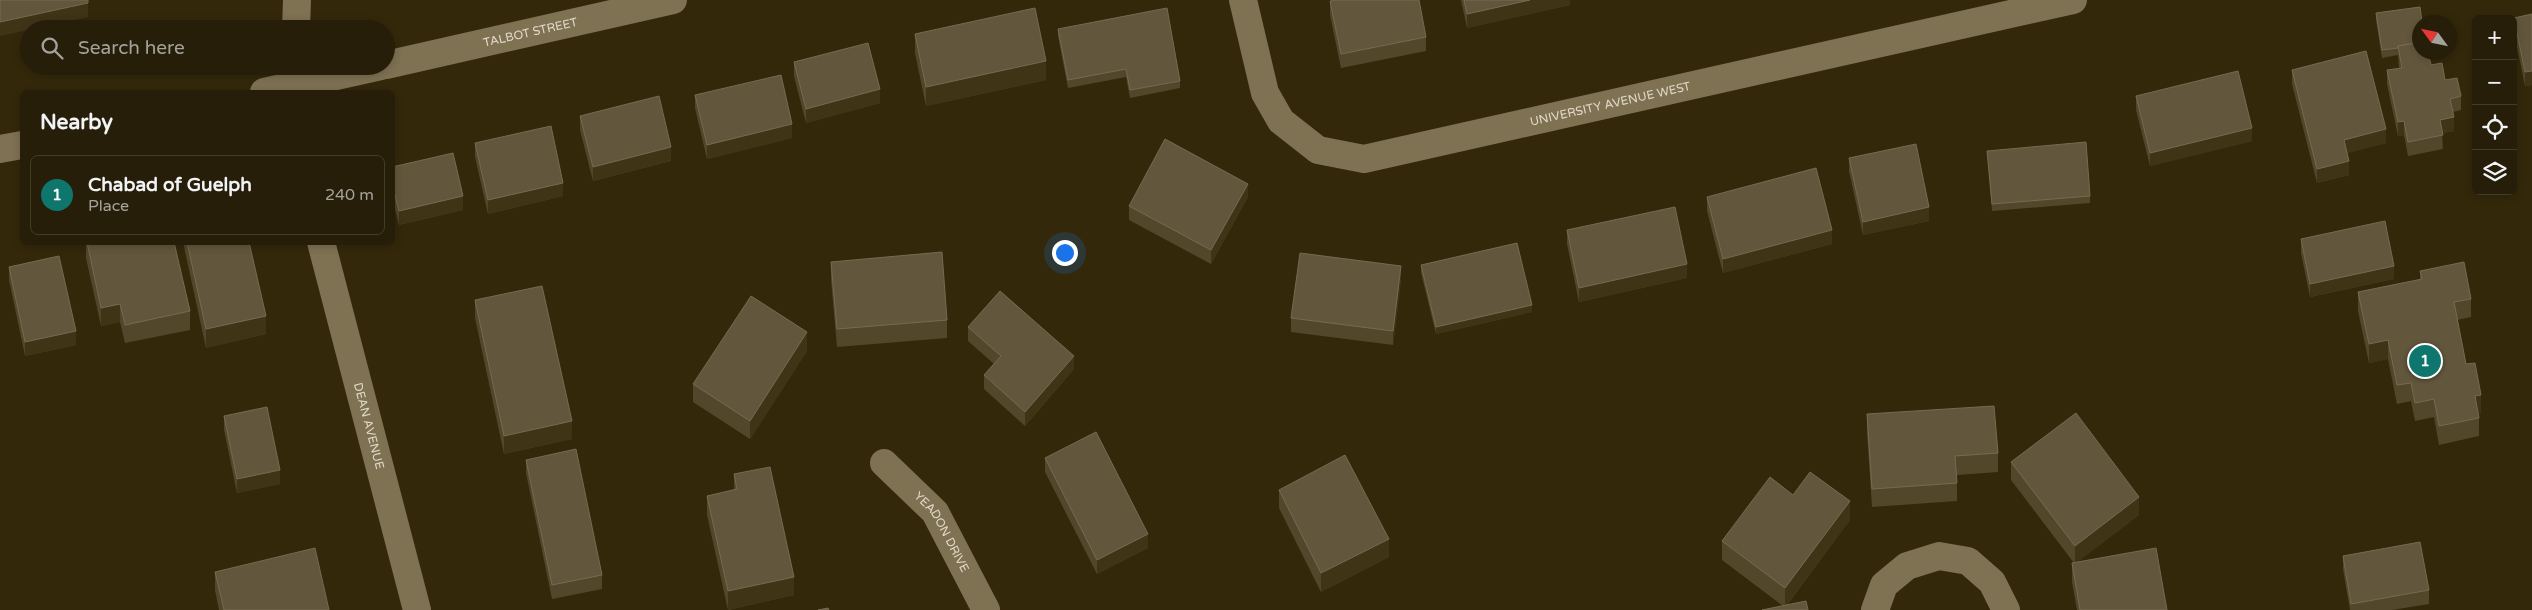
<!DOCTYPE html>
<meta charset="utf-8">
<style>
:root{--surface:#261e08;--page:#322b16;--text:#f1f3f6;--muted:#a4a29c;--line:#423c29;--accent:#0f766e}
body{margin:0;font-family:"Varela Round",sans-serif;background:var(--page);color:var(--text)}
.controls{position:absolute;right:15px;top:15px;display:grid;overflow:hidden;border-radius:8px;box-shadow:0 2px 8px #0003}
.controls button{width:45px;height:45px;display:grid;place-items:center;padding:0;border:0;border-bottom:1px solid var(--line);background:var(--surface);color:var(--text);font:25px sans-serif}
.compass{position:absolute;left:2412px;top:15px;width:45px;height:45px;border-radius:50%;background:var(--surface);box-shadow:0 2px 8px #0003;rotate:303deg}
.you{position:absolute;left:1064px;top:252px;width:18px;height:18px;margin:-12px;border:4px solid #fff;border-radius:50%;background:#1a73e8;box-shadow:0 0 0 8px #1a73e833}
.badge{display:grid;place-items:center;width:32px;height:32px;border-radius:50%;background:var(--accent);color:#fff;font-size:16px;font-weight:700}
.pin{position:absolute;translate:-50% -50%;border:2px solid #fff;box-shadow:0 1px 5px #0006}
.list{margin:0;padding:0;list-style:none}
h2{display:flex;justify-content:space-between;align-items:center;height:65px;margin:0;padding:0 20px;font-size:21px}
h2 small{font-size:16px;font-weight:400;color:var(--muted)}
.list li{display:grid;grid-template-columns:32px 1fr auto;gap:15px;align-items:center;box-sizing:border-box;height:80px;margin:0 10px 10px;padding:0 10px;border:1px solid var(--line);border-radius:8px}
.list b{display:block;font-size:19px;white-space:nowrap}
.list p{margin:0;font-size:16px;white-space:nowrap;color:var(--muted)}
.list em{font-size:16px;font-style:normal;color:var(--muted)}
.icon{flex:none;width:28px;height:28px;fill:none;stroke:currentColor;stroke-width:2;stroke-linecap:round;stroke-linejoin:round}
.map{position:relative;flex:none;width:2532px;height:610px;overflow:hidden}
.search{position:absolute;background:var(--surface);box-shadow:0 2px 8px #0003;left:20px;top:20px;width:375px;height:55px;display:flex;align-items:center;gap:12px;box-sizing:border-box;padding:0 18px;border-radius:28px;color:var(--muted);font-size:19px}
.panel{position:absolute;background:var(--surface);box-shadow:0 2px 8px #0003;left:20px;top:90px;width:375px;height:155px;border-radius:8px}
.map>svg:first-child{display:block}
</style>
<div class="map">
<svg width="2532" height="610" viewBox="0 0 2532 610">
<rect width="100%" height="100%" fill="#33280a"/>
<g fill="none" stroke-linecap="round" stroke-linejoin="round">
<g stroke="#7f7253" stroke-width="28">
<path id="s1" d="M1243 0 1265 93 1281 121 1318 150 1364 159 2073 0"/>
<path d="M296 29 297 0"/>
<path id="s2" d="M386 65 673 0"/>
<path d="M264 92 381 66"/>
<path d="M0 149 22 145"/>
<path id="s3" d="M321 242 417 610"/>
<path id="s4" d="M884 463 935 512 986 610"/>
<path d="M1875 610 1884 585 1907 566 1939 556 1968 561 1992 582 2006 610"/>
</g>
</g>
<path fill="#53472b" d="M1461 0H1570V5L1467 28Z
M1330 1 1426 37V51L1341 68 1330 15Z
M2376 13 2420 22 2431 65 2461 96V110L2453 112 2454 131 2442 133 2443 149 2408 156 2404 135 2398 136 2387 84V70L2399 68 2398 55 2382 58 2376 20Z
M2532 14V85L2525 86 2514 32V18Z
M1058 29 1180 81V88L1130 98 1126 77 1068 88 1058 36Z
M915 34 1046 80 926 106 915 53Z
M794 62 880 103 806 123 794 76Z
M2292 70 2386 143 2347 153 2349 175 2317 183 2292 84Z
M695 95 792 138 707 159 695 108Z
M2136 96 2252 141 2150 166 2136 110Z
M580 116 671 161 593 181 580 130Z
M475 143 563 196 488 214 475 157Z
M1987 151 2090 196V203L1992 211Z
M1849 158 1929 221 1863 235 1849 171Z
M392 167 463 210 399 225 392 197Z
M1248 197 1211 264 1129 220V206Z
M1707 197 1832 244 1723 273 1707 211Z
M1567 230 1687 278 1579 302 1567 244Z
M2301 239 2394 279 2310 297 2301 253Z
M86 242H174L190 311V330L125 343 120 322 101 326 86 258Z
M183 242H249L266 334 206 348Z
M831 262 947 320V338L837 347 831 280Z
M1421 265 1532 312 1436 334 1421 273Z
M9 267 76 345 25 356 9 280Z
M2420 271 2471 299V317L2457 320 2466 364 2481 413 2478 414 2479 418V436L2439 445 2434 417 2415 421 2411 401 2397 404 2388 359 2369 363 2358 311V292L2420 280Z
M1401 280 1393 345 1291 332V318Z
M475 300 572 439 504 454 475 318Z
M968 327 1074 369 1025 426 984 389V375L994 364 968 341Z
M807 351 750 439 693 402V384Z
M1867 414 1998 453V472L1957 475V501L1872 507 1867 433Z
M224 416 280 484 237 493 224 430Z
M1045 458 1148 548 1097 574 1045 472Z
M526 460 602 575V589L552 599 526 473Z
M2011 462 2139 515 2077 562 2167 610H2077L2072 582V563H2074L2011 480Z
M734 474 794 595 728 610 707 515V496L734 490Z
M1279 490 1389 557 1321 592 1279 508Z
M1793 495 1850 520 1787 605 1783 606 1722 560V541Z
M2343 556 2429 590V604L2392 610H2350L2343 569Z
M215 572 329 610H219L215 590Z"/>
<path fill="#403417" d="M1530 0H1570V5L1467 28V14Z
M88 3V17L34 29H29V30L0 36V22Z
M1046 61V80L926 106V87Z
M2532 71V85L2525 86V72Z
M880 89V103L806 123V109Z
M2454 117V131L2440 134V120Z
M2404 121V135L2398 136V122Z
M792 124V138L707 159V145Z
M2252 128V141L2150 166V153Z
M2386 129V143L2344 154V140Z
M671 147V161L593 181V167Z
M2349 161V175L2317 183V169Z
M563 183V196L488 214V200Z
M1248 184V197L1211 264V250Z
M463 196V210L399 225V211Z
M1929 207V221L1863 235V222Z
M1832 230V244L1723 273V259Z
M1687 264V278L1579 302V288Z
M1401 266V280L1393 345V331Z
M2394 266V279L2310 297V284Z
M120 304V322L101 326V308Z
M1532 305V312L1436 334V327Z
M266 316V334L206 348V329Z
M76 331V345L25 356V342Z
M807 332V351L750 439V421Z
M2388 340V359L2369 363V344Z
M1074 356V369L1025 426V412Z
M2481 395V413L2475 415V396Z
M572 421V439L504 454V436Z
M280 470V484L237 493V479Z
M2139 497V515L2075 564V546Z
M1850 501V520L1785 607V588Z
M1148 534V548L1097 574V560Z
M1389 539V557L1321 592V573Z
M794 577V595L728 610V591Z"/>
<path fill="#62573c" stroke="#766b52" d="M0 0H88V3L0 22Z
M1336 0H1419L1426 37 1341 54 1330 1Z
M1464 0H1530L1467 14Z
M2420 7 2422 22H2420V42L2398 46V48L2382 50 2376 13Z
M1035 8 1046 61 926 87 915 34Z
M1167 8 1180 81 1130 90 1126 69 1068 80 1058 29Z
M2532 14V71L2525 72 2514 18Z
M2420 42V52H2428L2431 65 2442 63 2445 80 2457 78 2461 96 2450 99 2454 117 2440 120 2443 135 2408 142 2404 121 2398 122 2387 70 2402 68 2398 46Z
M868 43 880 89 806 109 794 62Z
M2366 51 2386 129 2344 140 2349 161 2317 169 2292 70Z
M2238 71 2252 128 2150 153 2136 96Z
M781 75 792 124 707 145 695 95Z
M659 96 671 147 593 167 580 116Z
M551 126 563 183 488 200 475 143Z
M1165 139 1248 184 1211 250 1129 206Z
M2086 142 2090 196 1992 204 1987 151Z
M1916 144 1929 207 1863 222 1849 158Z
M453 153 463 196 399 211 392 183V167Z
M1816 168 1832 230 1723 259 1707 197Z
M1675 207 1687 264 1579 288 1567 230Z
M2385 221 2394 266 2310 284 2301 239Z
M87 242H174L190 311 125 325 120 304 101 308Z
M187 242H249L266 316 206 329Z
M1517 243 1532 305 1436 327 1421 265Z
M942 252 947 320 837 329 831 262Z
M1300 253 1401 266 1393 331 1291 318Z
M59 256 76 331 25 342 9 267Z
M2464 262 2471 299 2454 302 2466 364 2475 363 2481 395 2475 396 2479 418 2439 426 2434 399 2415 403 2411 383 2397 385 2388 340 2369 344 2358 292 2422 279 2420 271Z
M542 286 572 421 504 436 475 300Z
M1000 291 1074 356 1025 412 984 375 1001 356 968 327Z
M751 296 807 332 750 421 693 384Z
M1994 406 1998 453 1955 456 1957 483 1872 489 1867 414Z
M267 407 280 470 237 479 224 416Z
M2076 413 2139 497 2075 546 2011 462Z
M1096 432 1148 534 1097 560 1045 458Z
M576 449 602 575 552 585 526 460Z
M1345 455 1389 539 1321 573 1279 490Z
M770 467 794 577 728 591 707 496 737 489 734 474Z
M1810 472 1850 501 1785 588 1722 541 1770 477 1793 495Z
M2420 542 2429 590 2351 604 2343 556Z
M315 548 329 610H224L215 572Z
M2156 548 2167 610H2080L2072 563Z
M1806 601 1808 610H1762Z
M828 608 829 610H818Z"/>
<g text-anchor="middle" stroke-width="4" stroke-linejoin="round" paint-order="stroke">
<g font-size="12" fill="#e1daca" stroke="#33280a">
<text dy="4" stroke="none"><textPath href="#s2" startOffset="148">TALBOT STREET</textPath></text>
<text dy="4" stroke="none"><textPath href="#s1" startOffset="474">UNIVERSITY AVENUE WEST</textPath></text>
<text dy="4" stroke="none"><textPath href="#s3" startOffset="190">DEAN AVENUE</textPath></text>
<text dy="4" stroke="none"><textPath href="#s4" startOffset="91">YEADON DRIVE</textPath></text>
</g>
</g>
</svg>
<div class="controls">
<button>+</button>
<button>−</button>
<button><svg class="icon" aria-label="locate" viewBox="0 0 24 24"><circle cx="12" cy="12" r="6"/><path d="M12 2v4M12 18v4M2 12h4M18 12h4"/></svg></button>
<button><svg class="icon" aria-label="layers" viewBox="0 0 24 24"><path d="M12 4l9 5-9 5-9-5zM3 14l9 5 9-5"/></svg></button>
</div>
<svg class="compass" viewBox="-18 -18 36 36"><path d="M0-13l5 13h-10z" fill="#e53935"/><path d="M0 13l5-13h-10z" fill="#a4a29c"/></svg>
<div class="you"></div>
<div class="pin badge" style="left:2425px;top:361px">1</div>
<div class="search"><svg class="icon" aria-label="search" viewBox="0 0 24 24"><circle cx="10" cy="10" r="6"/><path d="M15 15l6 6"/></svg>Search here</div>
<section class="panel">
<h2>Nearby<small></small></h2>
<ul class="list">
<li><span class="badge">1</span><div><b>Chabad of Guelph</b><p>Place</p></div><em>240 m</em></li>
</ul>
</section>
</div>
